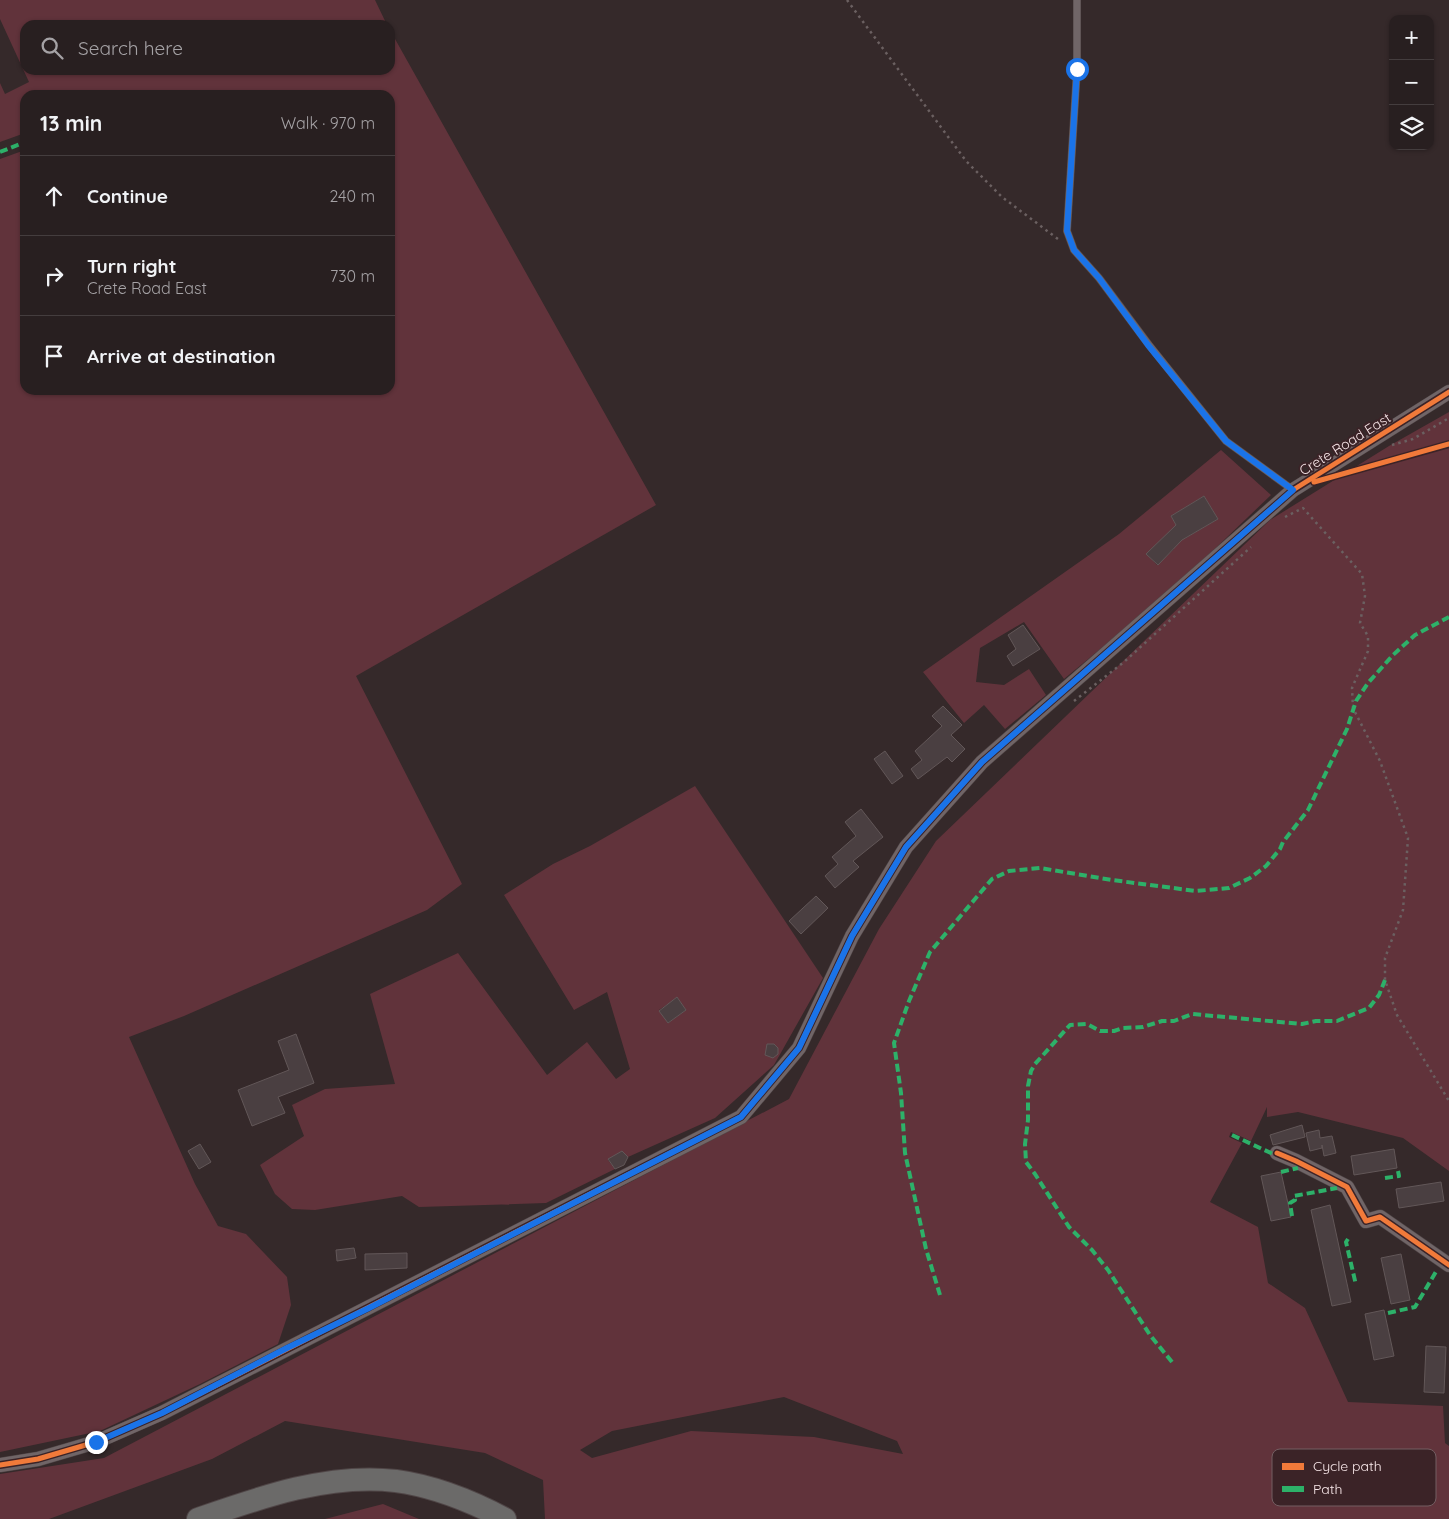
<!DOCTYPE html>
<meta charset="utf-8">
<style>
:root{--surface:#281f20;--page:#302729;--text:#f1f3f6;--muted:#a5a2a5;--line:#443d3e}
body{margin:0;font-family:Quicksand,sans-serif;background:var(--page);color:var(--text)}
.controls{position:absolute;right:15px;top:15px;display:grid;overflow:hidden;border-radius:10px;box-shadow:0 1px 4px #0004}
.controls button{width:45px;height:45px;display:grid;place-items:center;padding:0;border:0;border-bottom:1px solid var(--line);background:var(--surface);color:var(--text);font:25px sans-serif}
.stop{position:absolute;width:15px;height:15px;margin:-11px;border:4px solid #1a73e8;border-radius:50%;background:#fff}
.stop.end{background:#1a73e8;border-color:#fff;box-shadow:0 1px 5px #0008}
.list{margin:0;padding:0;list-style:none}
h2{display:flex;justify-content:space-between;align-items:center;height:65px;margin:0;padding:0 20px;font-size:21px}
h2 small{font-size:16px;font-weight:400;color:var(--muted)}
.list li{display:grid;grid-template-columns:32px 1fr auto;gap:15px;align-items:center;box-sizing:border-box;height:80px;padding:0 20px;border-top:1px solid var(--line)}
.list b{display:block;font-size:19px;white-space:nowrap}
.list p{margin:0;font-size:16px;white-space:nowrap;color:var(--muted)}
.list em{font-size:16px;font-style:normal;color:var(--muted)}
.icon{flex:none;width:28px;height:28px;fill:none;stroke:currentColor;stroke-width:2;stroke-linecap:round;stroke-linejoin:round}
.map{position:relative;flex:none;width:1449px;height:1519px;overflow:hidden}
.search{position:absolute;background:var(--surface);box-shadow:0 1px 4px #0004;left:20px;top:20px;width:375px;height:55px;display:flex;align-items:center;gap:12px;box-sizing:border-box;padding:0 18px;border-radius:15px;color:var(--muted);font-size:19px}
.panel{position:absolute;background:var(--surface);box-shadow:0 1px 4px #0004;left:20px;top:90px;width:375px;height:305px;border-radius:15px}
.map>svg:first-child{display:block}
</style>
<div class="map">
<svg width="1449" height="1519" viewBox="0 0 1449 1519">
<rect width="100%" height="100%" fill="#35292a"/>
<path fill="#61333b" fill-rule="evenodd" d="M0 0H375L387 25H25V70H390V30L656 505 356 676 462 884 427 910 184 1016 129 1037 195 1184 218 1226 246 1234 287 1277 291 1305 278 1344 200 1384 100 1431 0 1452V159L25 150V390H390V95H25V133L0 142V83L5 94 29 82 0 19Z
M1449 412V1171L1403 1138 1298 1112 1267 1117V1107L1251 1141 1231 1132 1229 1137 1242 1143 1210 1202 1258 1227 1268 1283 1305 1308 1348 1402 1443 1406 1445 1443 1449 1446V1519H545L543 1480 485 1453 285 1421 212 1459 49 1519H0V1474L104 1458 789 1099 879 929 936 841 1270 520 1389 446ZM784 1397 897 1441 903 1454 814 1437 691 1431 592 1458 580 1450 612 1431Z
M1221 450 1271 495 1173 589 1064 679 1024 622 980 648 976 682 1004 685 1029 669 1046 695 1005 729 984 705 964 723 923 672 1119 534ZM1204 496 1218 519 1184 539 1171 516ZM1163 538 1174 549 1157 565 1147 554Z
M695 786 823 978 774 1065 715 1118 628 1157 622 1152 608 1160 615 1169 546 1203 419 1207 402 1196 315 1210 292 1209 275 1194 260 1165 304 1136 292 1105 325 1089 395 1084 370 994 458 953 547 1075 587 1042 616 1079 630 1069 607 992 574 1010 504 895 553 864 590 846ZM677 998 686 1010 668 1023 659 1010Z
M383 1504 419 1519H325Z"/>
<path fill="#4a3f41" stroke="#625758" d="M1204 496 1218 519 1182 540 1158 565 1146 554 1176 525 1171 516Z
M1023 625 1040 649 1013 666 1007 656 1016 649 1008 635Z
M943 706 962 725 951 735 965 749 952 762 947 757 918 779 911 769 922 760 915 751 942 726 932 716Z
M885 751 903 776 892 784 874 759Z
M861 809 883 837 853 861 859 867 835 888 825 876 838 864 832 857 856 836 845 822Z
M816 896 828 908 801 934 789 921Z
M677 997 686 1010 668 1023 659 1011Z
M296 1034 314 1083 278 1097 285 1113 252 1126 238 1090 289 1070 278 1041Z
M767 1044H774L778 1048V1054L773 1058 765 1055Z
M1302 1125 1305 1137 1273 1145 1270 1135Z
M1319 1130 1320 1138 1332 1136 1336 1153 1324 1156 1322 1145V1148L1310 1151 1306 1133Z
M200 1144 211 1162 199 1169 188 1151Z
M1394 1149 1397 1168 1354 1175 1351 1156Z
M622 1151 628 1157 624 1165 615 1169 608 1159Z
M1281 1172 1291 1217 1271 1221 1261 1176Z
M1441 1182 1444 1201 1399 1208 1396 1189Z
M1330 1205 1351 1302 1332 1306 1311 1210Z
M354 1248 356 1258 337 1261 336 1250Z
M407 1253V1268L365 1270V1254Z
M1401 1254 1410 1300 1391 1304 1381 1258Z
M1384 1310 1394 1356 1374 1360 1365 1314Z
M1426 1346 1446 1347 1444 1393 1424 1392Z"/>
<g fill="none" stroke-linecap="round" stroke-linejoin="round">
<defs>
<path id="lane" d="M1077 0V69L1067 231 1074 250 1099 278 1149 345 1226 441 1293 490"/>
<path id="street" d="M1277 1153 1296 1161 1347 1187 1366 1221 1380 1217 1449 1265
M0 1465 38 1459 96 1442 162 1413 741 1117 799 1048 852 936 906 847 982 762 1293 490 1449 392"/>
<path id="primary" d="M198 1519C261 1497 329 1473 396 1481 433 1486 473 1502 505 1519"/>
</defs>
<use href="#lane" stroke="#504647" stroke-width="8"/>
<use href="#street" stroke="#504647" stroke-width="15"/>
<use href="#primary" stroke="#504647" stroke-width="24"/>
<path stroke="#6b6061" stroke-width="2.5" stroke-dasharray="2.5 4" stroke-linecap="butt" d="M847 0 966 161 1002 197 1058 239
M1392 445 1413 439 1449 418
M1285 517 1303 508 1362 574 1365 596 1360 623 1368 636V651L1352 688 1353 708 1380 761 1408 838 1403 910 1385 958V980L1397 1015 1449 1101
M1074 701 1124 662 1251 547"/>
<use href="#lane" stroke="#706567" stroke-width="7"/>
<use href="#street" stroke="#706567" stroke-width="14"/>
<use href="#primary" stroke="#6b6a69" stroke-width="22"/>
<path stroke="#2db169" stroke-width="4" stroke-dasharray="8 4" stroke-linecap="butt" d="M0 152 25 142
M1232 1135 1273 1154 1277 1153
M1281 1172 1298 1168
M1385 1178 1399 1176 1398 1171
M1292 1216 1290 1203 1295 1200 1294 1196 1337 1188
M1348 1239 1346 1242 1356 1285
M940 1295 926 1249 905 1153 901 1093 894 1043 909 1001 930 952 992 879 1009 871 1040 868 1112 880 1196 891 1229 888 1250 878 1266 866 1280 849 1283 842 1308 810 1347 729 1356 701 1368 683 1393 655 1415 635 1449 617
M1388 1313 1415 1307 1437 1270
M1172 1362 1150 1335 1108 1270 1092 1250 1069 1227 1035 1174 1026 1162 1025 1144 1028 1120V1086L1031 1071 1035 1064 1070 1025 1087 1024 1100 1031H1114L1123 1028 1143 1027 1162 1021H1174L1192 1014 1302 1024 1316 1021H1337L1369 1008 1379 995 1385 980"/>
<defs>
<path id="cycleway" d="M1314 482 1449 444
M1277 1153 1296 1161 1347 1187 1366 1221 1380 1217 1449 1265
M0 1465 38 1459 96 1442 162 1413 741 1117 799 1048 852 936 906 847 982 762 1293 490 1449 392"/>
</defs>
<use href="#cycleway" stroke="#3b2327" stroke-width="8"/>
<use href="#cycleway" stroke="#f17a3a" stroke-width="5"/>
</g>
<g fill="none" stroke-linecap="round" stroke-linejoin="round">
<path stroke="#1a73e8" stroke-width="6" d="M96 1442 162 1413 287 1348 369 1308 741 1117 799 1048 852 936 906 847 982 762 1293 490 1226 441 1148 345 1099 278 1074 250 1067 231 1077 69"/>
</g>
<g text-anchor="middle" stroke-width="4" stroke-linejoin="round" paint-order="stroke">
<g font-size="14" fill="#f9e8ea" stroke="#3b2327">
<text transform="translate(1345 444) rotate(-32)" y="5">Crete Road East</text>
</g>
</g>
<rect x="1272" y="1449" width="164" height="57" rx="8" fill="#3b2327" stroke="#745e62" stroke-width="1"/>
<rect x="1282" y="1463" width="22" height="7" fill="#f17a3a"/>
<rect x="1282" y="1486" width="22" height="6" fill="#2db169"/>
<g font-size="14" fill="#f9e8ea">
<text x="1313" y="1471">Cycle path</text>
<text x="1313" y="1494">Path</text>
</g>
</svg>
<div class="controls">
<button>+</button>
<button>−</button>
<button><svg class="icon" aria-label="layers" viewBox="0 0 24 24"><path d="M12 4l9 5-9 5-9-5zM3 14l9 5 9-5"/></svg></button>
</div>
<div class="stop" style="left:1077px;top:69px"></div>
<div class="stop end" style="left:96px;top:1442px"></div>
<div class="search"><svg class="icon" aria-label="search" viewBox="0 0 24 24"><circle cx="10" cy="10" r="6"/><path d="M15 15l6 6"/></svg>Search here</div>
<section class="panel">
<h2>13 min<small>Walk · 970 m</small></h2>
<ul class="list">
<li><svg class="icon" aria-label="ahead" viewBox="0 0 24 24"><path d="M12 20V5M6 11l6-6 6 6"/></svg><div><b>Continue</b></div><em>240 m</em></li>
<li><svg class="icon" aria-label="right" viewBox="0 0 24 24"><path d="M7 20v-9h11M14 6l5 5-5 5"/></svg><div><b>Turn right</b><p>Crete Road East</p></div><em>730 m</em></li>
<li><svg class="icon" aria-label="arrive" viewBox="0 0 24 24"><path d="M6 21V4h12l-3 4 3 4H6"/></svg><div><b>Arrive at destination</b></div></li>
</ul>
</section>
</div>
